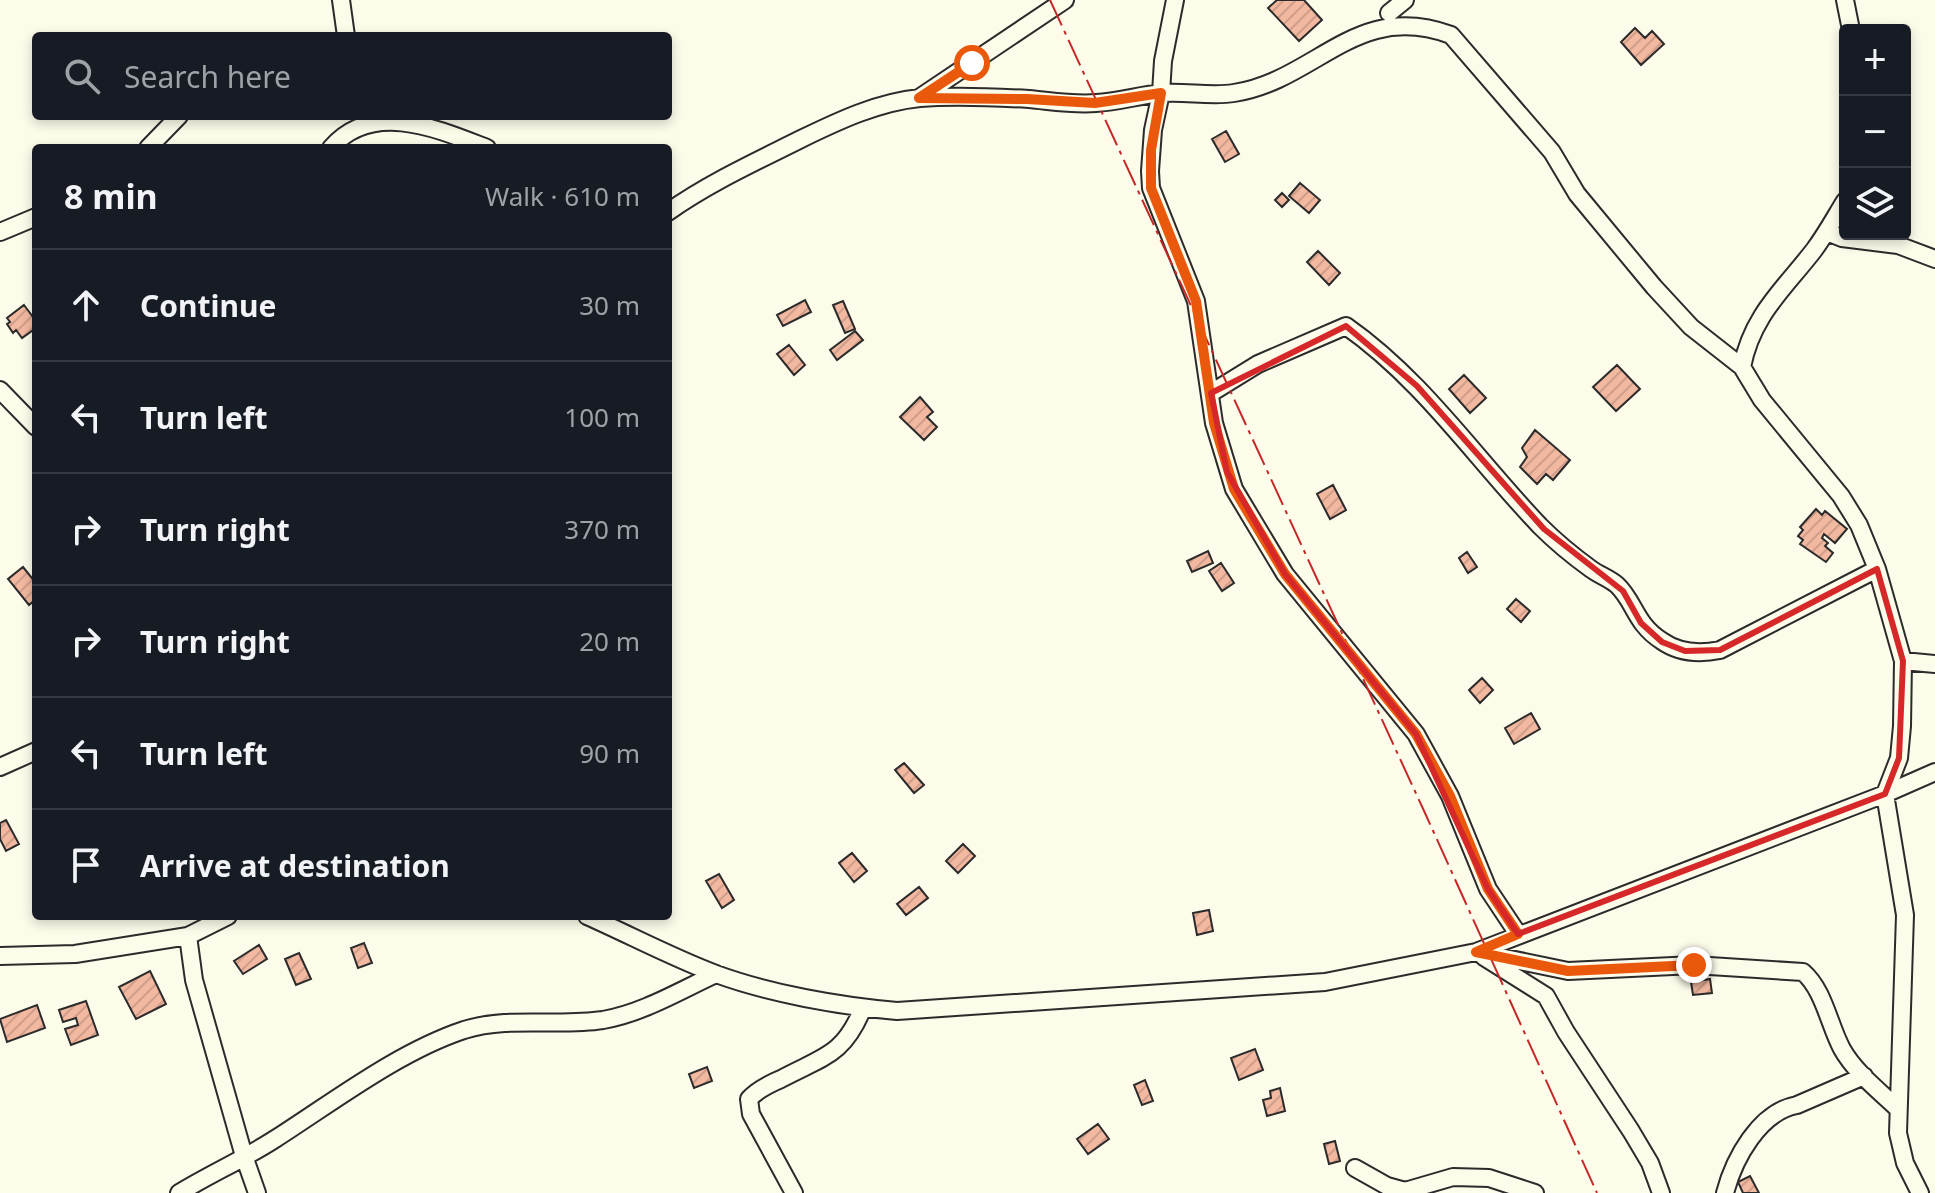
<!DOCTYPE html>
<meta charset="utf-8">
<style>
:root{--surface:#171b24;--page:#20242c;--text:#f1f3f6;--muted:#9ea1a6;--line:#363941}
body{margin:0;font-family:"Noto Sans",sans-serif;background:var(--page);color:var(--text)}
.controls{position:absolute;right:24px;top:24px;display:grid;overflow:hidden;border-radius:8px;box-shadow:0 4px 12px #0003}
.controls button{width:72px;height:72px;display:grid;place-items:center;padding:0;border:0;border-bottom:2px solid var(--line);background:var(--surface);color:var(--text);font:40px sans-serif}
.stop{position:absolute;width:24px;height:24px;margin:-18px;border:6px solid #ea580c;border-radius:50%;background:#fff}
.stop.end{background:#ea580c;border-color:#fff;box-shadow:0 2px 8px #0008}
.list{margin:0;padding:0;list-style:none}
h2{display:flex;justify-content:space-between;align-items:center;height:104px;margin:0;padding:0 32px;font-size:34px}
h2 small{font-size:26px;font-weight:400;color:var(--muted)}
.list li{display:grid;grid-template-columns:52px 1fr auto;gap:24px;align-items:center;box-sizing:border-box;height:112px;padding:0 32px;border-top:2px solid var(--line)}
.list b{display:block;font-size:30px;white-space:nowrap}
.list em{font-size:26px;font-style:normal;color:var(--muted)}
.icon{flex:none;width:44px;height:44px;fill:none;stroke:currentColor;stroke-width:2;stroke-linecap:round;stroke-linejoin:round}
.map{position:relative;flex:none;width:1935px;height:1193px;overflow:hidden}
.search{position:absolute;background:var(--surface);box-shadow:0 4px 12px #0003;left:32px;top:32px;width:640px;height:88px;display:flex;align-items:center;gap:20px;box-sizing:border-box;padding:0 28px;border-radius:8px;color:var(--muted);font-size:30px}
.panel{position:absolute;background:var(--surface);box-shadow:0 4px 12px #0003;left:32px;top:144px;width:640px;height:776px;border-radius:8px}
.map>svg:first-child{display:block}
</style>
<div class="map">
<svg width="1935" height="1193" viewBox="0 0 1935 1193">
<defs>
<pattern id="building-hatch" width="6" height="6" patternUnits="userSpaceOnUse" patternTransform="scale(2)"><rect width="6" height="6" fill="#f2b8a0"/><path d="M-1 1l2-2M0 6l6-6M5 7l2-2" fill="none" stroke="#d09e8a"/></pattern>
</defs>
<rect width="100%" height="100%" fill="#fdfbea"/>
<path fill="url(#building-hatch)" stroke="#2b2b2b" stroke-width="2" d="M1277 0H1304L1322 20 1299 41 1268 8Z
M1635 28 1645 38 1652 31 1664 44 1641 65 1621 42Z
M1226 131 1239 154 1225 162 1212 139Z
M1300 183 1320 200 1309 213 1289 196Z
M1282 193 1289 200 1282 207 1275 200Z
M1318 251 1340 273 1329 285 1307 262Z
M805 300 811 312 783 326 777 315Z
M843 301 855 329 845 333 833 305Z
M24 305 36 321V328L22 338 16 330 13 333 7 324 10 322 7 318Z
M855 331 863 340 837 360 830 350Z
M789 345 805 365 794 375 777 354Z
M1617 365 1640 389 1616 411 1593 387Z
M1464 375 1486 398 1470 413 1449 389Z
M920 397 933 412 927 417 937 427 924 440 900 417Z
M1535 430 1570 460 1553 480 1546 474 1537 484 1520 467 1527 457 1522 448Z
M1333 485 1346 510 1330 519 1317 494Z
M1816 509 1822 515 1825 511 1847 529 1835 543 1824 534 1822 538 1828 543 1825 546 1833 553 1826 562 1800 544 1803 540 1798 536 1803 530 1800 527Z
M1208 551 1213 563 1192 572 1187 561Z
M1467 552 1477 567 1468 573 1459 558Z
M1221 563 1234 583 1222 591 1209 571Z
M23 567 36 583V599L29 605 8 579Z
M1516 599 1530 611 1521 622 1507 609Z
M1482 678 1493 690 1480 703 1469 690Z
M1531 713 1540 729 1514 744 1505 728Z
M904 763 924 785 914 793 895 770Z
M6 820 19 844 6 851 0 839V823Z
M963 844 975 856 958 873 946 861Z
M852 853 867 871 854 882 839 863Z
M719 874 734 900 722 908 706 881Z
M919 887 928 898 906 915 897 904Z
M1209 910 1213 931 1197 935 1193 913Z
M364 943 372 963 358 968 351 948Z
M259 945 267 959 243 974 234 961Z
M299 953 311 979 296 985 285 959Z
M150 971 166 1004 136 1019 119 987Z
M1710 979 1712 993 1693 995 1691 982Z
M86 1001 98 1035 71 1045 65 1029 78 1025 76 1018 63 1022 59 1010Z
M37 1005 45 1028 7 1042 0 1019Z
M1255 1049 1263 1070 1239 1080 1231 1058Z
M707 1067 712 1081 694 1088 689 1074Z
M1145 1080 1153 1101 1142 1105 1134 1085Z
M1280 1088 1285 1111 1267 1116 1263 1100 1271 1098 1270 1091Z
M1098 1124 1109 1139 1088 1154 1077 1139Z
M1335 1141 1340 1161 1329 1164 1324 1144Z
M1750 1176 1759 1193H1743L1738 1182Z"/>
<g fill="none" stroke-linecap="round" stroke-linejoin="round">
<defs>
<path id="minor" d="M341 0 346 36
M1175 0 1163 61 1161 93 1153 130 1150 171 1151 188 1196 301 1214 423 1234 489 1285 574 1416 734 1450 796 1488 889 1518 934
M1845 0 1851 30
M1389 13 1405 0
M919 98 1065 0
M148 148 179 116
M331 148C372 100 438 129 487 148
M668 212C709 183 755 162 801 139 838 121 878 102 920 98 955 95 994 97 1029 99 1051 101 1074 105 1096 103 1118 102 1140 95 1162 93 1186 91 1211 97 1234 93 1317 80 1356 0 1451 35L1552 152 1577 194 1654 287 1691 327 1742 367 1762 400 1841 496 1859 525 1877 569 1903 661 1902 726 1899 758 1885 794 1905 915 1898 1133 1905 1163 1920 1193
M0 232 36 217
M1827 232 1842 238 1898 245 1935 259
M1742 367C1752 315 1784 289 1814 250 1826 234 1835 217 1845 201
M0 390 36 427
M1211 393 1258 364 1346 326C1423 380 1475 458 1540 526 1555 541 1573 556 1591 569 1599 575 1609 578 1617 585 1635 602 1635 624 1662 641 1679 653 1700 654 1720 650L1877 569
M1903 661 1935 664
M0 767 36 751
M587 916C630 935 673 958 716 974 771 994 839 1006 897 1011L1325 982 1476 952 1885 794 1935 772
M188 936 194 980 244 1156 257 1193
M1476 952 1568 971 1694 965 1803 972C1824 990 1829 1025 1842 1049 1855 1072 1878 1090 1897 1108
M0 956 75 954 188 936 228 916
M1484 957 1546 996 1566 1032 1631 1131 1650 1163 1661 1193
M1355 1168 1387 1186 1405 1191 1453 1177 1489 1178 1535 1193
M179 1193C210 1174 244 1159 275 1139 333 1102 398 1052 464 1030 510 1016 557 1027 603 1020 643 1013 679 991 716 974
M794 1193 751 1114 749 1099C757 1090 769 1084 781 1079 824 1056 843 1056 863 1008
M1725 1193C1734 1159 1759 1112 1797 1105L1864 1076"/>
</defs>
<use href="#minor" stroke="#2b2b2b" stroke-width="20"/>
<use href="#minor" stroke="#fdfbea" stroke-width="16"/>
<path stroke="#c62828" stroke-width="2" stroke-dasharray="28 6 4 6" stroke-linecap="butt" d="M1050 0 1425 813 1597 1193"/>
</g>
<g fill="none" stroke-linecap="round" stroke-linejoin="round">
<path stroke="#ea580c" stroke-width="10" d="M972 63 919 98 1027 99 1095 103 1161 93 1151 150V188L1196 301 1214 423 1234 489 1285 574 1416 734 1450 796 1488 889 1518 934 1476 952 1568 971 1694 965"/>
</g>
<path fill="none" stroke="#d62828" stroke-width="6" stroke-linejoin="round" d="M1346 326 1417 386 1544 529 1623 591 1641 623 1662 642 1685 651 1720 650 1877 569 1903 661 1899 758 1885 794 1518 934 1488 889 1416 734 1285 574 1227 472 1211 393Z"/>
</svg>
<div class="controls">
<button>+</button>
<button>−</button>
<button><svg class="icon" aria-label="layers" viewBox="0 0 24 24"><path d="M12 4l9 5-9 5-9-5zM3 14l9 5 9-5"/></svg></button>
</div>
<div class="stop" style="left:972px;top:63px"></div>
<div class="stop end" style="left:1694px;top:965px"></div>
<div class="search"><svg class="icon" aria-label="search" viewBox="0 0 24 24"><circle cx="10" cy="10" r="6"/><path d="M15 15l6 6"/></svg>Search here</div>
<section class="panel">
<h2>8 min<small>Walk · 610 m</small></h2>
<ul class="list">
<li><svg class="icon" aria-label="ahead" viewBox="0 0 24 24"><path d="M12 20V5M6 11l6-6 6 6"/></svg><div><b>Continue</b></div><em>30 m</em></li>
<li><svg class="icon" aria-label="left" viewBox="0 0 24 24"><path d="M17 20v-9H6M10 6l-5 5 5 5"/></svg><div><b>Turn left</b></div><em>100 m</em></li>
<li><svg class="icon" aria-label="right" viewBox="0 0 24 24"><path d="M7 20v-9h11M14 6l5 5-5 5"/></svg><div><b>Turn right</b></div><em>370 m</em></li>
<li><svg class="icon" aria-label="right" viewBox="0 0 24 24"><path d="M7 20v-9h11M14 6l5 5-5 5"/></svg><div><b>Turn right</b></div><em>20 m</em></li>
<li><svg class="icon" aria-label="left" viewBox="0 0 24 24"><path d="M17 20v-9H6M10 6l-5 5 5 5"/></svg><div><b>Turn left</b></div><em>90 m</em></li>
<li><svg class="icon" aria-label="arrive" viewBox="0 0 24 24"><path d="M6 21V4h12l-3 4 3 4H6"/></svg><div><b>Arrive at destination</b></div></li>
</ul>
</section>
</div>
